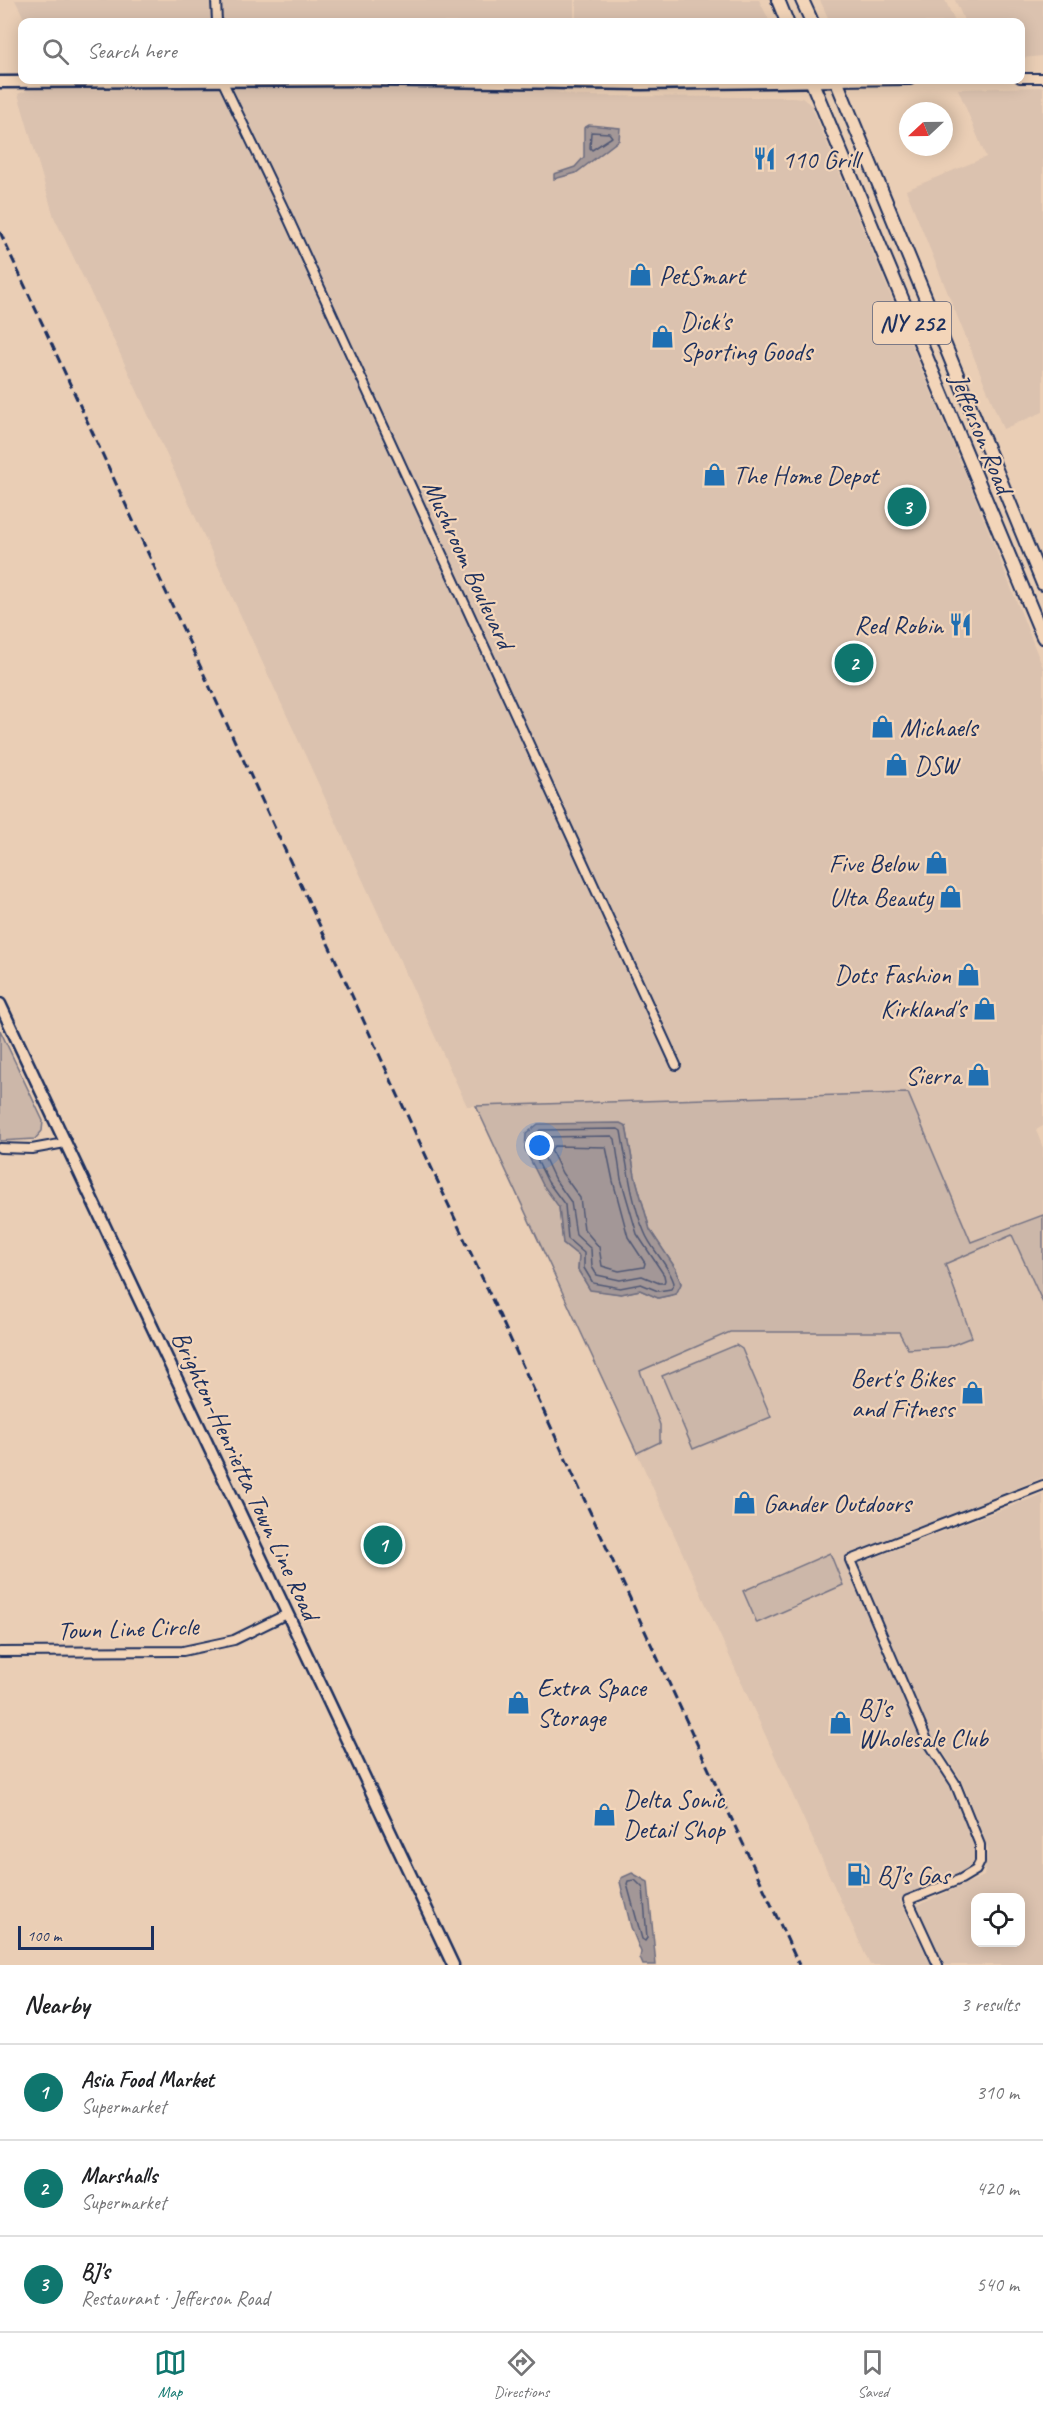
<!DOCTYPE html>
<meta charset="utf-8">
<style>
:root{--surface:#fff;--page:#f6f6f6;--text:#202124;--muted:#757577;--line:#e0e0e0;--accent:#0f766e}
body{margin:0;font-family:Caveat,sans-serif;background:var(--page);color:var(--text)}
.controls{position:absolute;right:18px;bottom:18px;display:grid;overflow:hidden;border-radius:12px;box-shadow:0 3px 15px #0003}
.controls button{width:54px;height:54px;display:grid;place-items:center;padding:0;border:0;border-bottom:2px solid var(--line);background:var(--surface);color:var(--text);font:30px sans-serif}
.compass{position:absolute;left:899px;top:102px;width:54px;height:54px;border-radius:50%;background:var(--surface);box-shadow:0 3px 15px #0003;rotate:248deg}
.scale{position:absolute;left:18px;bottom:15px;width:136px;box-sizing:border-box;padding-left:6px;border:3px solid #1b2f5e;border-top:0;font-size:16px;line-height:21px;white-space:nowrap;color:#1b2f5e;-webkit-text-stroke:4px #f3d5b9;paint-order:stroke}
.you{position:absolute;left:540px;top:1146px;width:21px;height:21px;margin:-15px;border:4px solid #fff;border-radius:50%;background:#1a73e8;box-shadow:0 0 0 9px #1a73e833}
.badge{display:grid;place-items:center;width:39px;height:39px;border-radius:50%;background:var(--accent);color:#fff;font-size:20px;font-weight:700}
.pin{position:absolute;translate:-50% -50%;border:3px solid #fff;box-shadow:0 2px 6px #0006}
.list{margin:0;padding:0;list-style:none}
h2{display:flex;justify-content:space-between;align-items:center;height:78px;margin:0;padding:0 24px;font-size:26px}
h2 small{font-size:20px;font-weight:400;color:var(--muted)}
.list li{display:grid;grid-template-columns:39px 1fr auto;gap:18px;align-items:center;box-sizing:border-box;height:96px;padding:0 24px;border-top:2px solid var(--line)}
.list b{display:block;font-size:22px;white-space:nowrap}
.list p{margin:0;font-size:20px;white-space:nowrap;color:var(--muted)}
.list em{font-size:20px;font-style:normal;color:var(--muted)}
.icon{flex:none;width:33px;height:33px;fill:none;stroke:currentColor;stroke-width:2;stroke-linecap:round;stroke-linejoin:round}
.map{position:relative;flex:none;width:1043px;height:1965px;overflow:hidden}
.search{position:absolute;background:var(--surface);box-shadow:0 3px 15px #0003;left:18px;right:18px;top:18px;height:66px;display:flex;align-items:center;gap:15px;box-sizing:border-box;padding:0 21px;border-radius:12px;color:var(--muted);font-size:22px}
.sheet{height:366px;background:var(--surface)}
nav{display:flex;justify-content:space-around;align-items:center;box-sizing:border-box;height:84px;border-top:2px solid var(--line);background:var(--surface);font-size:16px;color:var(--muted)}
nav a{display:grid;justify-items:center;gap:3px}
nav .on{color:var(--accent)}
.map>svg:first-child{display:block}
</style>
<div class="map">
<svg width="1043" height="1965" viewBox="0 0 1043 1965">
<rect width="100%" height="100%" fill="#eaceb5"/>
<filter id="ink" filterUnits="userSpaceOnUse"><feTurbulence type="fractalNoise" baseFrequency=".0167" numOctaves="2"/><feDisplacementMap in="SourceGraphic" scale="12" xChannelSelector="R" yChannelSelector="G"/><feConvolveMatrix kernelMatrix="1 2 1 2 8 2 1 2 1" color-interpolation-filters="sRGB"/></filter>
<g filter="url(#ink)">
<path fill="#dbc2af" fill-rule="evenodd" d="M15 0H574V22H26Z
M576 0H759L770 22H576Z
M820 0H945L955 22H830Z
M955 0H1043V56L1021 58 1020 22H965Z
M446 86 546 90 578 96 792 97 802 98 811 105 973 492 1043 668V1126L1036 1130 1043 1148V1215L971 1242 908 1093 467 1106 116 345 54 217 18 94 28 90Z
M1043 87V412L1003 429 906 190 986 157 958 89Z
M1013 1235 1043 1303V1477L846 1559 925 1741 949 1786 976 1850 975 1862 969 1870 900 1900 931 1965H870L637 1453 660 1442V1424L640 1371 730 1332H899L972 1336 945 1264Z
M1043 1494V1965H942L916 1906 984 1876 988 1849 961 1779 928 1729 857 1564ZM976 1898H1020V1942H976Z"/>
<path fill="#ccb7a9" stroke="#747384" stroke-width="1.5" fill-rule="evenodd" d="M0 1030 43 1121 42 1131 35 1139 0 1141Z
M908 1093 971 1242 1043 1215V1303L1012 1235 945 1264 972 1337 947 1347 908 1349 899 1332H730L640 1371 660 1425V1442L637 1453 476 1106ZM626 1126 635 1176 650 1230 676 1269 681 1283 676 1294 658 1298 640 1290 621 1294 590 1289 578 1270 579 1256 563 1243 559 1207Z
M736 1345 742 1349 771 1417 693 1449 662 1376Z
M830 1553 843 1585 757 1623 743 1591Z"/>
<path fill="#a39797" stroke="#6d6d80" stroke-width="1.5" d="M589 125 620 128 619 140 576 173 554 179V174L575 167 584 157V128Z
M620 1123 626 1126 635 1176 650 1230 676 1269 681 1284 676 1294 658 1298 640 1290 621 1294 590 1290 578 1270 579 1256 563 1243 559 1207 543 1185 525 1149 526 1134 538 1124Z
M632 1873 648 1882 656 1965H643L640 1958 641 1952 631 1927 620 1882 621 1878Z"/>
<g fill="none" stroke-linecap="round" stroke-linejoin="round">
<path stroke="#515975" stroke-width="1.5" d="M591 132 609 133 612 137 592 150 590 148Z
M618 1129 621 1131C627 1164 631 1200 644 1231 651 1250 668 1263 674 1283L671 1289 658 1291 641 1284 620 1288 593 1283 584 1268V1253L568 1239 565 1205 548 1182 531 1148 532 1137 540 1130Z
M612 1136 615 1139 621 1179 637 1234 664 1275 665 1280 664 1283H659L642 1276 620 1280 597 1275 592 1267 591 1249 576 1235 571 1202 554 1178 539 1146V1140L543 1137Z
M554 1146 606 1147 613 1181 628 1237 645 1263 644 1267 619 1271 602 1266 599 1247 584 1229 580 1198 562 1173 551 1150Z
M635 1880 643 1888 647 1938 645 1941 642 1939 627 1884 628 1881Z"/>
<defs>
<path id="street" d="M216 0 217 22
M1020 78H1043
M222 80 289 220 676 1065
M837 81 910 80
M0 1148 32 1149 65 1143
M0 1652 183 1651 234 1640 287 1614
M938 1965 908 1900 961 1879 976 1870 980 1862V1845L955 1783 927 1740 850 1560 1043 1485"/>
<path id="secondary" d="M0 82 361 80 642 84 837 81
M0 1004 453 1965"/>
<path id="primary" d="M778 0 787 22
M802 0 812 22
M811 80 1043 637
M836 80 1043 584"/>
</defs>
<use href="#street" stroke="#1b2f5e" stroke-width="12"/>
<use href="#secondary" stroke="#1b2f5e" stroke-width="15"/>
<use href="#primary" stroke="#1b2f5e" stroke-width="16"/>
<use href="#street" stroke="#f3d5b9" stroke-width="8"/>
<use href="#secondary" stroke="#f3d5b9" stroke-width="10"/>
<use href="#primary" stroke="#f3d5b9" stroke-width="12"/>
<path stroke="#1b2f5e" stroke-width="3" stroke-dasharray="9 4.5" stroke-linecap="butt" d="M0 232 799 1965"/>
</g>
</g>
<defs>
<symbol id="restaurant-bare" viewBox="-9 -9 18 18"><path d="M-5-6h1v4h1v-4h1v4h1v-4h1v5L-1.5 .5V6h-2V.5L-5-1ZM5-6V6H3V1.5H1.5Q1.5-4 5-6Z" fill="#1f6fb2" stroke="#f3d5b9" stroke-width="2.5" paint-order="stroke"/></symbol>
<symbol id="shop-bare" viewBox="-9 -9 18 18"><path d="M-5-2.5h2.3a2.7 3.5 0 0 1 5.4 0H5L5.5 6h-11ZM-1.5-2.5h3a1.5 2.3 0 0 0-3 0Z" fill="#1f6fb2" stroke="#f3d5b9" stroke-width="2.5" paint-order="stroke"/></symbol>
<symbol id="fuel-bare" viewBox="-9 -9 18 18"><path d="M-5.5-6h7V0h2V4h1.3V-2.5L3-4.5l.8-.8L6-3V5H2.5V1h-1V6h-7ZM-4.2-4.7v3.2H.2V-4.7Z" fill="#1f6fb2" stroke="#f3d5b9" stroke-width="2.5" paint-order="stroke"/></symbol>
</defs>
<g fill-rule="evenodd">
<use href="#restaurant-bare" x="748" y="142" width="33" height="33"/>
<use href="#shop-bare" x="624" y="258" width="33" height="33"/>
<use href="#shop-bare" x="646" y="320" width="33" height="33"/>
<use href="#shop-bare" x="698" y="458" width="33" height="33"/>
<use href="#restaurant-bare" x="944" y="608" width="33" height="33"/>
<use href="#shop-bare" x="866" y="710" width="33" height="33"/>
<use href="#shop-bare" x="880" y="748" width="33" height="33"/>
<use href="#shop-bare" x="920" y="846" width="33" height="33"/>
<use href="#shop-bare" x="934" y="880" width="33" height="33"/>
<use href="#shop-bare" x="952" y="958" width="33" height="33"/>
<use href="#shop-bare" x="968" y="992" width="33" height="33"/>
<use href="#shop-bare" x="962" y="1058" width="33" height="33"/>
<use href="#shop-bare" x="956" y="1376" width="33" height="33"/>
<use href="#shop-bare" x="728" y="1486" width="33" height="33"/>
<use href="#shop-bare" x="502" y="1686" width="33" height="33"/>
<use href="#shop-bare" x="824" y="1706" width="33" height="33"/>
<use href="#shop-bare" x="588" y="1798" width="33" height="33"/>
<use href="#fuel-bare" x="842" y="1858" width="33" height="33"/>
</g>
<g text-anchor="middle" stroke-width="4.5" stroke-linejoin="round" paint-order="stroke">
<rect fill="#f3d5b9" stroke="#5c6179" stroke-width="1.5" x="873" y="302" width="78" height="42" rx="4.5"/>
<g font-size="24" font-weight="bold" fill="#1b2f5e">
<text x="912" y="331">NY 252</text>
</g>
<g font-size="26" fill="#1b2f5e" stroke="#f3d5b9" text-anchor="start">
<text x="782" y="168">110 Grill</text>
<text x="659" y="284">PetSmart</text>
<text x="680" y="330">Dick's<tspan x="680" dy="30">Sporting Goods</tspan></text>
<text x="733" y="484">The Home Depot</text>
<text x="943" y="634" text-anchor="end">Red Robin</text>
<text x="900" y="736">Michaels</text>
<text x="914" y="774">DSW</text>
<text x="918" y="872" text-anchor="end">Five Below</text>
<text x="933" y="906" text-anchor="end">Ulta Beauty</text>
<text x="951" y="983" text-anchor="end">Dots Fashion</text>
<text x="966" y="1017" text-anchor="end">Kirkland's</text>
<text x="961" y="1084" text-anchor="end">Sierra</text>
<text x="954" y="1387" text-anchor="end">Bert's Bikes<tspan x="954" dy="30">and Fitness</tspan></text>
<text x="763" y="1512">Gander Outdoors</text>
<text x="537" y="1696">Extra Space<tspan x="537" dy="30">Storage</tspan></text>
<text x="858" y="1717">BJ's<tspan x="858" dy="30">Wholesale Club</tspan></text>
<text x="623" y="1808">Delta Sonic<tspan x="623" dy="30">Detail Shop</tspan></text>
<text x="877" y="1884">BJ's Gas</text>
</g>
<g font-size="26" fill="#1b2f5e" stroke="#f3d5b9">
<text transform="translate(982 433) rotate(68)" y="9">Jefferson Road</text>
<text transform="translate(469 564) rotate(65)" y="9">Mushroom Boulevard</text>
<text transform="translate(246 1475) rotate(65)" y="9">Brighton-Henrietta Town Line Road</text>
<text transform="translate(128 1628) rotate(-2)" y="9">Town Line Circle</text>
</g>
</g>
</svg>
<div class="controls">
<button><svg class="icon" aria-label="locate" viewBox="0 0 24 24"><circle cx="12" cy="12" r="6"/><path d="M12 2v4M12 18v4M2 12h4M18 12h4"/></svg></button>
</div>
<svg class="compass" viewBox="-18 -18 36 36"><path d="M0-13l5 13h-10z" fill="#e53935"/><path d="M0 13l5-13h-10z" fill="#757577"/></svg>
<div class="scale">100 m</div>
<div class="you"></div>
<div class="pin badge" style="left:383px;top:1545px">1</div>
<div class="pin badge" style="left:854px;top:663px">2</div>
<div class="pin badge" style="left:907px;top:507px">3</div>
<div class="search"><svg class="icon" aria-label="search" viewBox="0 0 24 24"><circle cx="10" cy="10" r="6"/><path d="M15 15l6 6"/></svg>Search here</div>
</div>
<section class="sheet">
<h2>Nearby<small>3 results</small></h2>
<ul class="list">
<li><span class="badge">1</span><div><b>Asia Food Market</b><p>Supermarket</p></div><em>310 m</em></li>
<li><span class="badge">2</span><div><b>Marshalls</b><p>Supermarket</p></div><em>420 m</em></li>
<li><span class="badge">3</span><div><b>BJ's</b><p>Restaurant · Jefferson Road</p></div><em>540 m</em></li>
</ul>
</section>
<nav>
<a class="on"><svg class="icon" aria-label="map" viewBox="0 0 24 24"><path d="M3 6l6-2 6 2 6-2v14l-6 2-6-2-6 2zM9 4v14M15 6v14"/></svg>Map</a>
<a><svg class="icon" aria-label="directions" viewBox="0 0 24 24"><path d="M12 3l9 9-9 9-9-9zM9 14v-3h6M13 9l2 2-2 2"/></svg>Directions</a>
<a><svg class="icon" aria-label="saved" viewBox="0 0 24 24"><path d="M7 4h10v16l-5-4-5 4z"/></svg>Saved</a>
</nav>
